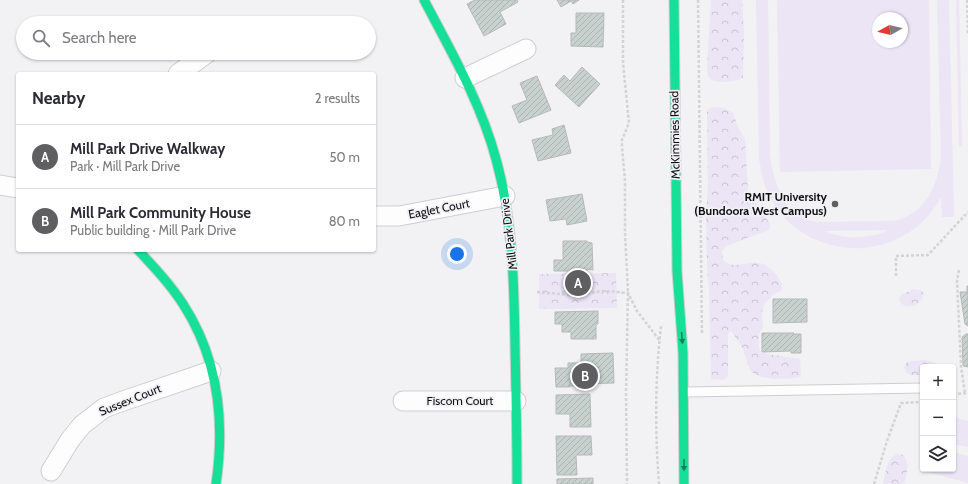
<!DOCTYPE html>
<meta charset="utf-8">
<style>
:root{--surface:#fff;--page:#f7f7f7;--text:#2b2b33;--muted:#7c7c81;--line:#e1e1e2;--accent:#5f5e60}
body{margin:0;font-family:Cabin,sans-serif;background:var(--page);color:var(--text)}
.controls{position:absolute;right:12px;bottom:12px;display:grid;overflow:hidden;border-radius:4px;box-shadow:0 1px 3px #0004}
.controls button{width:36px;height:36px;display:grid;place-items:center;padding:0;border:0;border-bottom:1px solid var(--line);background:var(--surface);color:var(--text);font:20px sans-serif}
.compass{position:absolute;left:872px;top:12px;width:36px;height:36px;border-radius:50%;background:var(--surface);box-shadow:0 1px 3px #0004;rotate:262deg}
.you{position:absolute;left:457px;top:254px;width:14px;height:14px;margin:-10px;border:3px solid #fff;border-radius:50%;background:#1a73e8;box-shadow:0 0 0 6px #1a73e833}
.badge{display:grid;place-items:center;width:26px;height:26px;border-radius:50%;background:var(--accent);color:#fff;font-size:13px;font-weight:700}
.pin{position:absolute;translate:-50% -50%;border:2px solid #fff;box-shadow:0 1px 4px #0006}
.list{margin:0;padding:0;list-style:none}
h2{display:flex;justify-content:space-between;align-items:center;height:52px;margin:0;padding:0 16px;font-size:17px}
h2 small{font-size:13px;font-weight:400;color:var(--muted)}
.list li{display:grid;grid-template-columns:26px 1fr auto;gap:12px;align-items:center;box-sizing:border-box;height:64px;padding:0 16px;border-top:1px solid var(--line)}
.list b{display:block;font-size:15px;white-space:nowrap}
.list p{margin:0;font-size:13px;white-space:nowrap;color:var(--muted)}
.list em{font-size:13px;font-style:normal;color:var(--muted)}
.icon{flex:none;width:22px;height:22px;fill:none;stroke:currentColor;stroke-width:2;stroke-linecap:round;stroke-linejoin:round}
.map{position:relative;flex:none;width:968px;height:484px;overflow:hidden}
.search{position:absolute;background:var(--surface);box-shadow:0 1px 3px #0004;left:16px;top:16px;width:360px;height:44px;display:flex;align-items:center;gap:10px;box-sizing:border-box;padding:0 14px;border-radius:22px;color:var(--muted);font-size:15px}
.panel{position:absolute;background:var(--surface);box-shadow:0 1px 3px #0004;left:16px;top:72px;width:360px;height:180px;border-radius:4px}
.map>svg:first-child{display:block}
</style>
<div class="map">
<svg width="968" height="484" viewBox="0 0 968 484">
<defs>
<pattern id="forest-crowns" width="20" height="18" patternUnits="userSpaceOnUse"><rect width="20" height="18" fill="#ebe5f6"/><path d="M2 6a3 3 0 1 1 6 0M12 15a3 3 0 1 1 6 0" fill="none" stroke="#c8c3d2"/></pattern>
<pattern id="building-hatch" width="6" height="6" patternUnits="userSpaceOnUse"><rect width="6" height="6" fill="#c7d2cf"/><path d="M-1 1l2-2M0 6l6-6M5 7l2-2" fill="none" stroke="#aab3b1"/></pattern>
</defs>
<rect width="100%" height="100%" fill="#f2f1f3"/>
<path fill="url(#forest-crowns)" d="M711 0H742L744 32 743 78C735 81 715 86 709 77 707 75 707 70 707 67Z
M714 107 724 108 733 113 738 127 745 139 748 192 770 224 769 230 726 246 722 251 723 260C726 262 730 265 734 265 744 265 753 261 763 264 771 267 784 281 782 290L773 295 764 304 762 313 763 327 759 334V348L761 353 800 359 801 377C790 379 760 381 752 372 747 366 747 359 744 352 742 345 735 337 731 331L728 334V376L724 380 711 379 709 289 707 267 706 220 708 184 707 112 709 108Z
M616 273 617 308 539 309V274Z
M914 289 922 291 924 294C921 308 901 311 899 298L903 294Z
M921 360 931 361 937 364 938 367H923V375H911L907 373 904 367 907 362Z
M898 454 903 455C910 463 907 474 904 484H883C886 473 886 457 898 454Z"/>
<path fill="#ebe5f6" fill-rule="evenodd" d="M756 0H768L770 154C772 176 781 206 801 217 808 221 815 222 822 222L895 221C926 213 938 185 941 156L937 0H949L954 217H942L941 197C933 211 923 224 908 233 860 264 792 246 768 193 763 182 761 170 759 158ZM889 230C870 239 844 240 825 231Z
M777 0H929L931 169 780 172ZM878 18H902V42H878Z
M956 0H959L962 146H959Z
M953 417 968 421V447L953 444Z
M953 452 968 456V483L928 472 929 469H953Z"/>
<path fill="url(#building-hatch)" stroke="#b8b9b9" d="M475 0H517L518 2 500 12 506 24 484 36 467 4Z
M557 0H579L573 4 571 1 561 7Z
M576 13H604L603 47 571 46V33H576Z
M582 67 600 84 579 107 555 85 564 75 570 81Z
M537 76 551 110 519 123 512 106 527 100 520 83Z
M564 125 571 153 538 161 532 140 553 135 552 129Z
M582 194 587 221 567 225 566 219 550 221 546 200Z
M563 241H587V242L592 243 593 270 587 269V271H554V260H563Z
M967 286H968V326L965 324 960 292H967Z
M773 299H807V322L773 323Z
M598 311V324H596V339H571V332H562V324H555V312Z
M762 333H794L793 334H801V353H791V351L762 352Z
M966 334H968V367L963 366 962 337Z
M613 353 614 383 578 384V386H570V387H556L555 368H568V363H581V354Z
M590 394 591 427H570V414H556V395Z
M556 436H591L592 455H576L577 475H557Z
M593 478V484H557V479Z"/>
<g fill="none" stroke-linecap="round" stroke-linejoin="round">
<defs>
<path id="lane" d="M684 392 923 388"/>
<path id="street" d="M178 74 207 53
M465 78 526 49
M0 185 18 188
M374 216H399L505 196
M403 401H516
M51 471 70 440 82 425 104 408 126 400 211 371"/>
<path id="fast" d="M424 0C451 51 481 103 496 159 513 220 514 283 515 345 516 391 517 438 517 484
M674 0 677 271 683 353 684 484
M138 250C154 267 170 284 183 304 218 358 225 422 216 484"/>
</defs>
<use href="#lane" stroke="#ceced0" stroke-width="11"/>
<use href="#street" stroke="#ceced0" stroke-width="21"/>
<use href="#fast" stroke="#ceced0" stroke-width="11"/>
<path stroke="#d3d3d4" stroke-width="2.5" stroke-dasharray="3 2" stroke-linecap="butt" d="M623 0V63L629 123 622 140V147L625 182V233L628 293 626 393 627 484
M698 0 702 335
M967 0 968 35
M959 270 957 281 961 367 965 393
M896 276V256L928 255 968 212
M537 292 570 295 605 291 628 293 637 311 660 341
M953 394 968 393
M659 484C655 433 655 377 661 326
M874 484 887 441 901 403 923 402"/>
<use href="#lane" stroke="#fdfdfd" stroke-width="9"/>
<use href="#street" stroke="#fdfdfd" stroke-width="19"/>
<use href="#fast" stroke="#16e098" stroke-width="9"/>
</g>
<defs><path id="oneway-solid" d="M-6-.8H1V-3.2L6.5 0L1 3.2V.8H-6Z"/></defs>
<g fill="#13825b">
<use href="#oneway-solid" transform="translate(682 338) rotate(86)"/>
<use href="#oneway-solid" transform="translate(684 465) rotate(90)"/>
</g>
<circle fill="#5f5e60" stroke="#f1f0f4" stroke-width="1.5" cx="835" cy="204" r="4"/>
<g text-anchor="middle" stroke-width="3.5" stroke-linejoin="round" paint-order="stroke">
<g font-size="12" fill="#100f11" stroke="#f1f0f4">
<text transform="translate(675 135) rotate(-91)" y="4">McKimmies Road</text>
<text transform="translate(439 209) rotate(-11)" y="4">Eaglet Court</text>
<text transform="translate(509 234) rotate(-97)" y="4">Mill Park Drive</text>
<text transform="translate(130 400) rotate(-22)" y="4">Sussex Court</text>
<text x="460" y="405">Fiscom Court</text>
</g>
<g font-size="12" font-weight="bold" fill="#100f11" stroke="#f1f0f4" text-anchor="end">
<text x="827" y="201">RMIT University<tspan x="827" dy="14">(Bundoora West Campus)</tspan></text>
</g>
</g>
</svg>
<div class="controls">
<button>+</button>
<button>−</button>
<button><svg class="icon" aria-label="layers" viewBox="0 0 24 24"><path d="M12 4l9 5-9 5-9-5zM3 14l9 5 9-5"/></svg></button>
</div>
<svg class="compass" viewBox="-18 -18 36 36"><path d="M0-13l5 13h-10z" fill="#e53935"/><path d="M0 13l5-13h-10z" fill="#7c7c81"/></svg>
<div class="you"></div>
<div class="pin badge" style="left:578px;top:283px">A</div>
<div class="pin badge" style="left:585px;top:376px">B</div>
<div class="search"><svg class="icon" aria-label="search" viewBox="0 0 24 24"><circle cx="10" cy="10" r="6"/><path d="M15 15l6 6"/></svg>Search here</div>
<section class="panel">
<h2>Nearby<small>2 results</small></h2>
<ul class="list">
<li><span class="badge">A</span><div><b>Mill Park Drive Walkway</b><p>Park · Mill Park Drive</p></div><em>50 m</em></li>
<li><span class="badge">B</span><div><b>Mill Park Community House</b><p>Public building · Mill Park Drive</p></div><em>80 m</em></li>
</ul>
</section>
</div>
